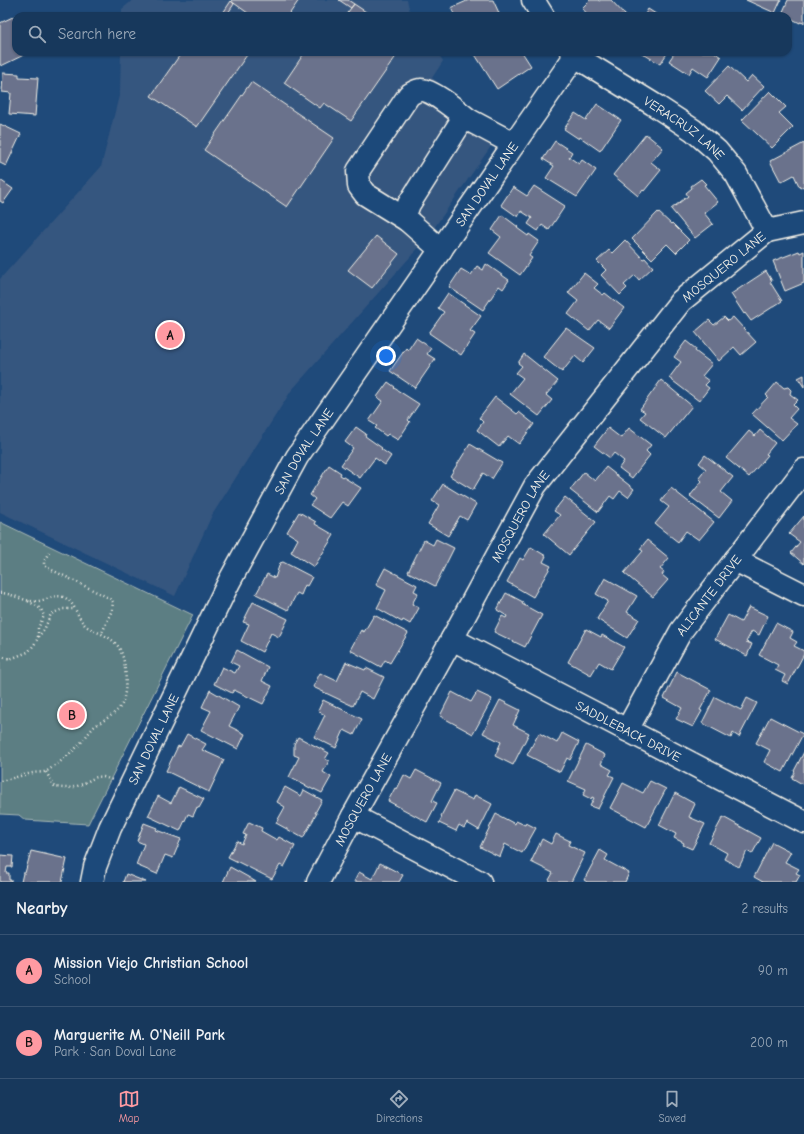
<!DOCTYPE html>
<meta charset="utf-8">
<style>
:root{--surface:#17385c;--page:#244365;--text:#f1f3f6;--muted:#9eacbb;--line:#365272;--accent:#ff9aa2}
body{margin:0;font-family:"Comic Neue",sans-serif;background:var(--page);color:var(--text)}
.you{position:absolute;left:386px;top:356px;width:14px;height:14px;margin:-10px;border:3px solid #fff;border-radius:50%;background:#1a73e8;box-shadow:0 0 0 6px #1a73e833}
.badge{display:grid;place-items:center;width:26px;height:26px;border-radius:50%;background:var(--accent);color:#111;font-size:13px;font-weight:700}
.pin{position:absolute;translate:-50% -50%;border:2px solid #fff;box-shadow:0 1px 4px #0006}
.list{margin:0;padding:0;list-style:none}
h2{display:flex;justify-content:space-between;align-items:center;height:52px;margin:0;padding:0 16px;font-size:17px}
h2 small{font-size:13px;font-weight:400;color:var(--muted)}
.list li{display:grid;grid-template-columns:26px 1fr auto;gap:12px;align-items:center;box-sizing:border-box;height:72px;padding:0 16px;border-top:1px solid var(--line)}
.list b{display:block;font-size:15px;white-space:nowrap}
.list p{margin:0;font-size:13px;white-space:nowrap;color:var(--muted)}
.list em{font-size:13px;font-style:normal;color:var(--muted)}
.icon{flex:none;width:22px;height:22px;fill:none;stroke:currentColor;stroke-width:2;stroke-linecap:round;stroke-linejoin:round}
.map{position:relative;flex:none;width:804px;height:882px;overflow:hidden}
.search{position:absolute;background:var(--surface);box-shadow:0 1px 3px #0004;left:12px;right:12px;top:12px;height:44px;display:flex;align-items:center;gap:10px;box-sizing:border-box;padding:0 14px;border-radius:12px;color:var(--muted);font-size:15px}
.sheet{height:196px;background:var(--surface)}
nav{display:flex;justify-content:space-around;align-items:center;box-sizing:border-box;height:56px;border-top:1px solid var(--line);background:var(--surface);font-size:11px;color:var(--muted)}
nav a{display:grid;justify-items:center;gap:2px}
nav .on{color:var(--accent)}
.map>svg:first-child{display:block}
</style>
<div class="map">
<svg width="804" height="882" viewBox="0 0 804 882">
<rect width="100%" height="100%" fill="#1f4a7a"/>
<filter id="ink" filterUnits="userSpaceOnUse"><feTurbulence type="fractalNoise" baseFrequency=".025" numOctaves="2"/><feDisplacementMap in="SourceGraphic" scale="8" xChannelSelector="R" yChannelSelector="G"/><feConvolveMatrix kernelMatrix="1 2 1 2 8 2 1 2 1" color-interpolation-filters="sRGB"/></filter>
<g filter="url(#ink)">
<path fill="#36567f" d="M133 0H407L411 16H122V9Z
M121 52H437L443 61 432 78 503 129 427 238 291 391 212 515 175 596 0 512V279L101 167 120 92Z"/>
<path fill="#5c7e83" stroke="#a8b8b6" d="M0 522 193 615 88 824 25 820 19 815 0 814Z"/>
<path fill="#6a728c" stroke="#f4f1e8" d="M232 0H299L288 16H252L231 1Z
M339 0H348L354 4 351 8Z
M469 0H493L499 13 492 16H455L451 8Z
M590 0H598L599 1 601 0H611L626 16H589L582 8Z
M746 0H781L775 13Z
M788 0H804V23L800 22V23L782 14Z
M231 1 234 4 226 16H221Z
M354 4 372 16H345Z
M648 9 659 16H644Z
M210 11 217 16H206Z
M17 15 18 16H16V52H30L1 66 0 63V23Z
M182 52H249L197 127 151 96Z
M305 52H399L351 121 324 103 320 108 284 83Z
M476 52H522L531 66 497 89 474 53Z
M640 52H668L660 64Z
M675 52H714L721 57 708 77 693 67 689 74 669 61Z
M729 66 746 82 752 75 764 86 742 110 727 96 719 104 705 91Z
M3 73 19 74V77L38 78 35 116 9 114 11 93 2 92Z
M251 82 334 138 287 207 204 150Z
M770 91 786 107 779 113 793 127 772 148 742 120Z
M597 104 621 120 600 151 580 137 579 139 564 129 575 113 586 120Z
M0 124 21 134 6 166 0 163Z
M646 134 663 148 651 162 661 170 644 191 643 190 638 196 613 175Z
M555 141 572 152 569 157 579 164 582 160 596 170 577 197 546 178 554 166 543 159Z
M804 143V186L800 188 794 175 781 182 770 161Z
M701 179 706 184 704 185 718 202 704 213 713 224 695 238 671 209 688 196 686 193 692 188 691 186Z
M0 180 13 189 3 203 0 201Z
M534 186 565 206 549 230 542 225 538 231 528 224 532 218 521 211 518 217 501 205 513 187 527 196Z
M658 212 671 224 672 223 689 240 676 253 667 244 652 259 632 239Z
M502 215 518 227 517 228 528 236 529 234 539 241 529 256 532 258 520 275 489 253 501 237 492 230Z
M376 236 399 254 372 288 348 270Z
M625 240 643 259 645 258 653 267 639 280 635 275 624 285 627 288 620 295 601 275 606 270 597 261 609 250 612 253Z
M799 251 800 253 804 251V283L785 291 773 261Z
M486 264 509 280 503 289 499 286 483 310 449 287 461 269 471 275 477 266 483 270Z
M766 271 772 281 770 282 782 301 751 321 745 313 744 314 731 294Z
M584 273 598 284 594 288 603 295 605 293 624 308 609 328 598 320 589 331 568 314 578 301 568 293Z
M448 293 481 316 470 331 475 334 461 355 429 333 444 312 438 308Z
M724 317 728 321 733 317 756 342 741 355 734 347 719 361 695 332 709 320 714 325Z
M566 328 595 348 583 363 575 356 562 372 543 357Z
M416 338 431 348 427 354 435 359 415 388 390 371 406 348 408 350Z
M686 341 696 349 695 351 712 364 702 376 709 381 705 385 709 388 699 401 669 378 681 362 674 357Z
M524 354 558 381 546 395 552 400 539 416 510 394 523 378 516 373 522 366 518 363Z
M804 375V387L798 378Z
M661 380 692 406 666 438 640 418 645 412 640 409Z
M388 382 395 387 394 388 419 404 408 420 410 422 398 440 388 434 386 436 375 428 377 426 369 421 383 401 377 397Z
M777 382 784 388 788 387 791 390 790 394 798 400 793 405 797 409 789 418 797 424 782 440 752 414 768 397 766 395Z
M495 397 517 414 519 412 534 424 519 444 508 436 499 447 477 430 483 422 479 418Z
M356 427 366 434 365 436 382 448 381 449 391 456 385 465 375 458 360 478 341 465 353 448 345 442Z
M608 428 621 438 629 428 651 445 646 451 650 455 632 478 619 468 624 461 614 453 610 458 594 446Z
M760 430 775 443 766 454 768 455 749 477 726 458 749 431 755 436Z
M470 444 502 463 492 479 483 473 473 490 450 476Z
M705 455 733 477 721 492 732 501 719 518 690 496 702 481 699 478 706 469 699 463Z
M329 465 341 473 340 475 361 488 348 506 342 502 330 518 310 505 315 499 310 495Z
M606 467 634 489 628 497 620 491 614 499 610 496 598 512 570 490 584 472 595 481Z
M443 484 476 504 467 520 460 516 448 536 428 524 439 505 432 501Z
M671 488 714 522 699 540 686 531 678 542 655 524 669 507 661 501Z
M565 497 596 522 569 555 544 534 560 515 554 511Z
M299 512 316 522 315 524 334 535 314 567 291 552 298 539 287 532Z
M804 516V564L791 553 800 542 789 534Z
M436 539 454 548 435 586 408 572 424 540 433 545Z
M647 540 669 558 660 569 664 572 662 575 668 580 653 597 624 573 643 551 640 549Z
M531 547 546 556 543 562 551 566 533 597 507 582 520 558 523 560Z
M283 562 312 577 307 586 305 585 301 595 297 593 288 610 256 594 267 574 275 578 280 563Z
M385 568 417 585 414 591 418 593 412 604 419 608 410 624 403 620 402 622 377 608 386 590 376 585Z
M605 578 637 596 627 612 639 619 627 638 597 619 608 601 596 594Z
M506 593 523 602 522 604 542 615 525 647 494 632 502 616 506 618 507 616 497 610Z
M253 602 288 619 279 637 271 633 262 652 241 641 249 624 243 622Z
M749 607 768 616 759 635 752 631 746 642 752 644 747 656 715 639 728 615 741 622Z
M374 615 408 633 390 663 385 660 381 667 350 650 361 630 364 632Z
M776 623 793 632 790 638 797 642 794 646 804 651V654L788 684 782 681 785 675 775 670 778 665 759 655Z
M586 629 601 637 602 635 624 647 611 669 599 662 591 675 568 662Z
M237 650 268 667 262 681 272 686 263 704 234 690 232 693 214 684 222 667 235 673 239 666 231 662Z
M346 662 365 670 366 668 384 677 373 699 360 692 353 706 313 687 320 673 337 681Z
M677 672 711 690 700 710 702 711 693 727 676 719 682 708 664 698Z
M210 690 239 707 229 726 245 734 238 749 201 730 211 711 202 707Z
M452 692 471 702 477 692 492 699 473 734 440 716Z
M715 697 741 710 747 698 757 703 739 737 733 733 731 738 702 723Z
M323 700 362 719 354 735 344 730 336 748 314 737 325 715 318 711Z
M500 700 520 710 513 725 529 733 513 765 495 756 501 742 483 733Z
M770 717 803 734 783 772 764 762 770 750 756 743Z
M539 733 557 743 562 733 579 742 570 760 567 758 560 772 527 755Z
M187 734 206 744 202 750 224 760 209 792 166 771 178 746 180 747Z
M298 737 329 753 325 759 329 761 323 772 331 777 322 793 314 789V790L289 777 299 757 294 755V744Z
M586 745 605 755 601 764 612 770 609 775 614 777 598 809 590 806 594 798 592 797 591 799 583 795 586 789 568 781Z
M804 752V785L792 778 795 772 794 771Z
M416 770 441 783 432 801 437 803 427 822 388 801 395 788 397 789 404 775 411 779Z
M650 781 666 789 646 827 610 808 623 783 643 793Z
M179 787 204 799 199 808 197 807 193 816 188 814 180 831 148 816 158 796 171 803Z
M285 787 301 796 304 790 322 800 315 813H317L303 838 276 823 285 807 277 802Z
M454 791 473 800 475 795 492 804 479 830 467 823 464 828 459 825 456 831 439 823 442 817 441 816Z
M675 793 695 804 689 817 705 824 692 849 683 845 684 843 674 838 676 834 659 825Z
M496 814 515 824 516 821 525 825 526 823 536 828 522 853 505 844 500 857 480 847Z
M723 817 761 838 752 854 747 851 739 867 724 859 727 853 709 843Z
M249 822 262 828 261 831 277 840 279 837 295 846 284 867 280 865 272 879 228 857 237 841 242 844 246 835 243 834Z
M144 823 157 828 156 830 181 839 173 858 165 855 157 874 136 865 144 844 137 841Z
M556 834 570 841 568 845 585 853 571 882H553L549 880 553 873 531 862 542 839 551 844Z
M772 842 791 852 785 862 799 869 796 873 800 875 796 882H763L754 877Z
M600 850 608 855 605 860 629 873 625 882H587L584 880Z
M31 851 67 859 62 882H21L23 873H25Z
M0 855 13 856 12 867H7L6 873H9V880H11V882H0Z
M380 863 403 875 399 882H354L359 872 372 879Z
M230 867 248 877 256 882H223Z
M126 874 146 882H123Z"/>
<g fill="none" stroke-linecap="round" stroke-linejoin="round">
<defs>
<g id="minor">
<path d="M533 0 543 16"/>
<path id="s1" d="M572 52 575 56 653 104 693 130 717 151 736 174 767 231"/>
<path d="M407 220 365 194 359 186 358 171 409 95C413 93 416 90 421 90 431 89 460 113 469 120"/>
<path d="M441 250 407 220 405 215 409 204 459 125 463 122 469 120 514 144"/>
<path d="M735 560 804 595"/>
<path id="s2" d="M452 639 804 822"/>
<path id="s3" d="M627 730 681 631 804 470"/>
<path d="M353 816 480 882"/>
<path id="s4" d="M92 882 95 867 110 828 229 582 297 457 575 56"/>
<path id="s5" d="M318 882 353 816 452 639 535 486 681 301 767 231 804 223"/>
</g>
</defs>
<use href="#minor" stroke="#f4f1e8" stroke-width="25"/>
<path stroke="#f4f1e8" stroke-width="2.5" stroke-dasharray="1 3" stroke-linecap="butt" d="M49 552 44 561V565L48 568 111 599 113 602 112 610 102 633
M0 593C13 593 25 603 38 601 48 600 58 592 67 599 76 605 77 618 86 626 96 633 109 635 117 645 127 657 128 689 122 704 116 715 104 719 94 727 88 733 84 740 78 746 69 755 58 764 47 771 44 773 37 772 33 773 22 775 11 779 0 781
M38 637 44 630 51 614 63 609H74
M0 656 10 659 28 652 34 645 38 638V628L44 616 41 609 28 601
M46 772 55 787C62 788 69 789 77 786 93 781 94 772 112 780"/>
<use href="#minor" stroke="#1f4a7a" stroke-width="22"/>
</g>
</g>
<g text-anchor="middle" stroke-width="3" stroke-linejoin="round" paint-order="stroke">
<g font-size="13" fill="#f4f1e8" stroke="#1f4a7a">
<text dy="5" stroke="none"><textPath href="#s1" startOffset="136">VERACRUZ LANE</textPath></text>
<text dy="5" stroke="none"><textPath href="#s4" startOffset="805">SAN DOVAL LANE</textPath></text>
<text dy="5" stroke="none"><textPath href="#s5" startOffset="742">MOSQUERO LANE</textPath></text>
<text dy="5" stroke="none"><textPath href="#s4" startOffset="481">SAN DOVAL LANE</textPath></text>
<text dy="5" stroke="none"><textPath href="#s5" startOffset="418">MOSQUERO LANE</textPath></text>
<text dy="5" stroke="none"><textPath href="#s3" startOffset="158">ALICANTE DRIVE</textPath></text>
<text dy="5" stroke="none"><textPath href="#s2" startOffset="199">SADDLEBACK DRIVE</textPath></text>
<text dy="5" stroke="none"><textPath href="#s4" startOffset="156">SAN DOVAL LANE</textPath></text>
<text dy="5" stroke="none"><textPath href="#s5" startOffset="94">MOSQUERO LANE</textPath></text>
</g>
</g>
</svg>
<div class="you"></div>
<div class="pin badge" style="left:170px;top:335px">A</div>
<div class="pin badge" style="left:72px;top:715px">B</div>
<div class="search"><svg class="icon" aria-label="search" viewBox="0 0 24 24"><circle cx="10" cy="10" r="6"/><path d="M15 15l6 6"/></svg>Search here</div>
</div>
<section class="sheet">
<h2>Nearby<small>2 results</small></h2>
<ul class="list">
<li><span class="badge">A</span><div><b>Mission Viejo Christian School</b><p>School</p></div><em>90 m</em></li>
<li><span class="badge">B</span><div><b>Marguerite M. O'Neill Park</b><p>Park · San Doval Lane</p></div><em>200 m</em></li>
</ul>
</section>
<nav>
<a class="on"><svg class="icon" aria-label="map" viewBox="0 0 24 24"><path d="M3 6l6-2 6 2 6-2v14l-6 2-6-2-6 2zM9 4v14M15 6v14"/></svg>Map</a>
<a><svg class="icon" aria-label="directions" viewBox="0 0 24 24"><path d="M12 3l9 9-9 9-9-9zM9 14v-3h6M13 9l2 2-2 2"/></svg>Directions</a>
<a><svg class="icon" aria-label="saved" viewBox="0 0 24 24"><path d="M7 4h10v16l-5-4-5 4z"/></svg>Saved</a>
</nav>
